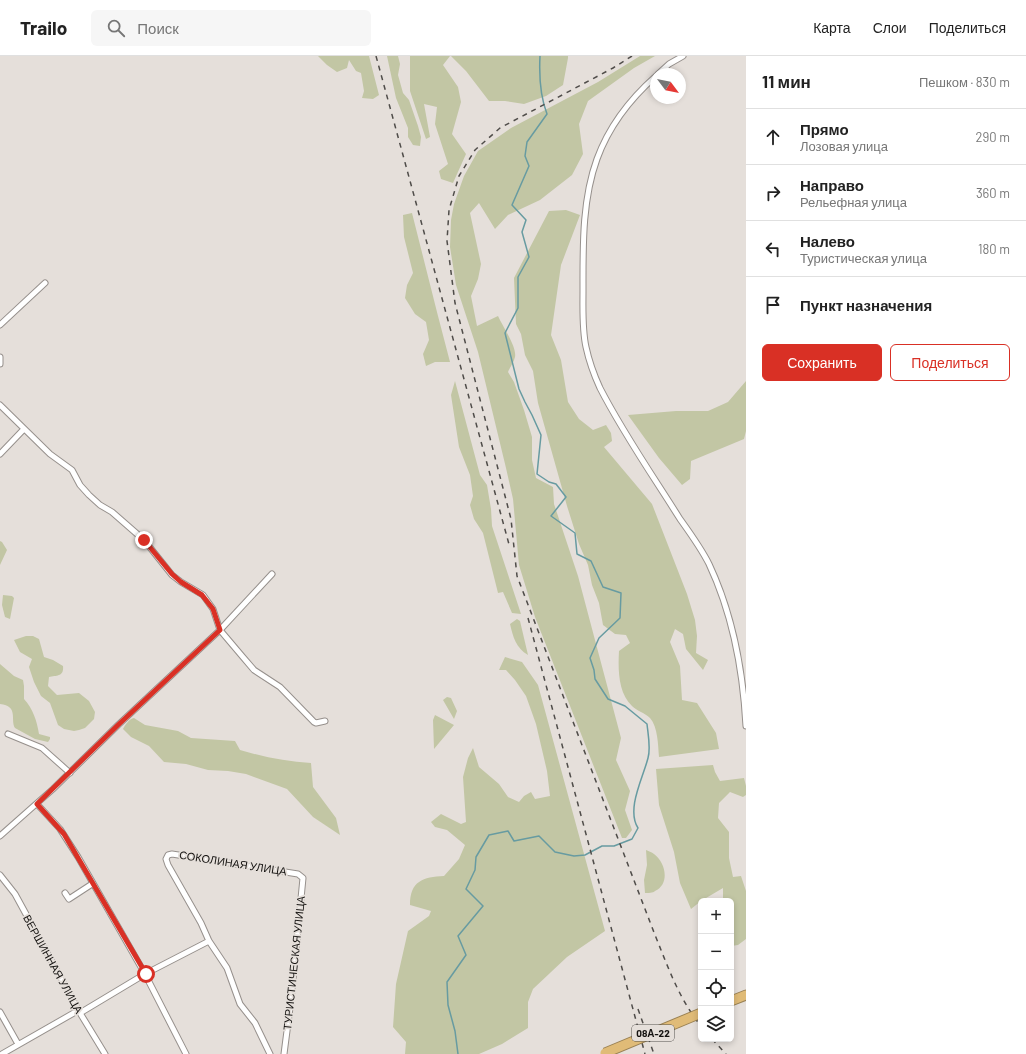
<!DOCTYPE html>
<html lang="ru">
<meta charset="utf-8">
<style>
:root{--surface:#fff;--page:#f6f6f6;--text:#222;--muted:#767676;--line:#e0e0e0;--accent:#d93025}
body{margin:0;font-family:Barlow,sans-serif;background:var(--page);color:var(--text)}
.controls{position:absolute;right:12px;bottom:12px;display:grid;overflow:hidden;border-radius:6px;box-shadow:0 2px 6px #0003}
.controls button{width:36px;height:36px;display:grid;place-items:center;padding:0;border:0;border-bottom:1px solid var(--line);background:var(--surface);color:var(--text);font:20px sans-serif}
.compass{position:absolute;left:650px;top:12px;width:36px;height:36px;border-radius:50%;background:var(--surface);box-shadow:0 2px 6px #0003;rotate:122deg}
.stop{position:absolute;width:12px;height:12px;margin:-9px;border:3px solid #d93025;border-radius:50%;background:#fff}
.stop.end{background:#d93025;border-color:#fff;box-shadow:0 1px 4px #0008}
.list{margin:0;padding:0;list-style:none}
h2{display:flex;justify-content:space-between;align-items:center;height:52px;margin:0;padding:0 16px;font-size:17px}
h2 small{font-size:13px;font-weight:400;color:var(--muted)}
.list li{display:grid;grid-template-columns:26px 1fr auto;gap:12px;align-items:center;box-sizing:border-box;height:56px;padding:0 16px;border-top:1px solid var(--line)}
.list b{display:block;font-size:15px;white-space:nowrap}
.list p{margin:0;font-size:13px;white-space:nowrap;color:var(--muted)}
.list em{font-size:13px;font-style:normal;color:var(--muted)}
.actions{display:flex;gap:8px;padding:12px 16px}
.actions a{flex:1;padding:9px 0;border:1px solid var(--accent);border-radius:6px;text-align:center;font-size:14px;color:var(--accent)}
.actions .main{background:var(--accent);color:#fff}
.icon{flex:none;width:22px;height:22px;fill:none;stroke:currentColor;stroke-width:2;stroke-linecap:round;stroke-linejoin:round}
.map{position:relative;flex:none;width:746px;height:998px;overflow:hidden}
header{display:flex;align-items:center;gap:24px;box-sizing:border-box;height:56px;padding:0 20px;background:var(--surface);border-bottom:1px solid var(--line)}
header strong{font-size:19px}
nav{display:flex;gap:22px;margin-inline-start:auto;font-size:14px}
.search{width:280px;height:36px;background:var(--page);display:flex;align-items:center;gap:10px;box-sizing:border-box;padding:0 14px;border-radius:6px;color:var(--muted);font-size:15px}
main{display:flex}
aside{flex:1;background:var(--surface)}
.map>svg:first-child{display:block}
</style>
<header>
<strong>Trailo</strong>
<div class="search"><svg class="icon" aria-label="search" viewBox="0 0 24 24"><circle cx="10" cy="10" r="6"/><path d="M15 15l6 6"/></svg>Поиск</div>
<nav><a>Карта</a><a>Слои</a><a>Поделиться</a></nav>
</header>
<main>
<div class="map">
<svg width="746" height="998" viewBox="0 0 746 998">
<rect width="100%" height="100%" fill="#e5dfda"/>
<path fill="#c2c6a4" d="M318 0H369L379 39 373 43 362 42 364 35 361 17 356 15 349 4 347 12 337 16 327 9Z
M387 0H398L400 8 398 19 403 37 409 44 418 70 421 81 420 90 413 89 408 81V72L396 42Z
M410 0H450L443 9 458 31 461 46 452 78 466 98 453 127 441 123 439 115 448 108 435 68 437 51 424 48 430 81 426 83 410 35Z
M451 0H568V2L563 29 546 40 524 48 505 45H489L466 15Z
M640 0H655L634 12 588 45 579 68 583 98 572 119 540 144 508 159 495 173 479 147 470 157 481 208 478 223 471 240 477 270 498 260C503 271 517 291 515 301 514 306 510 311 508 316L514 326 524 354 532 381V404L536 422 553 431 554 448 578 520 621 682 616 704 630 735 625 754 632 774 626 782H622L535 561 519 509 513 443 506 412 478 296 456 229 450 191 451 164 454 148 464 120 478 95 511 72 598 26Z
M566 154 580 159 561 209 551 279 561 304 568 346 579 363 593 374 606 369 611 377 612 385 604 391 652 448 687 538 695 564 697 580 696 597 708 604 703 614 686 593 683 578 675 573 670 586 680 610 682 644 697 647 716 677 719 693 659 701C658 689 658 671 650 662 645 657 637 655 632 650 618 637 618 613 619 595L630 587 626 579 615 578 603 569 599 547 592 529 588 509 579 488 567 450 538 347 533 315 525 299 521 278 516 268 514 222 549 155Z
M412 157 438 260 450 306H435L426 310 423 298 429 284 426 266 415 258 405 242 407 229 413 217 404 181 403 159Z
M455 325 480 419 487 429 491 453 492 470 521 558 512 557 503 536 498 537 483 477 474 463 470 449 473 440 470 419 459 391 451 339Z
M746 325V375L744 383 691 405 690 423 682 429 659 402 628 359 676 355H708L728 346Z
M0 485 2 486 7 494 0 509Z
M3 539 12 540 14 542 10 563 5 561 2 549Z
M517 563 520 565 528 599C516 592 513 581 510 568Z
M26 580H33L39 583 44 601 53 604 63 610C64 621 57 619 49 621L48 630 57 639 79 637 89 645 95 656 94 663 85 672 79 674 74 675 64 673 58 669 50 647 41 640 34 626 29 611 32 603 20 596 14 584Z
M505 601 522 606 538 629 605 875 567 901 533 933 528 946V972L502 988 479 998H405L406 986 393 971 396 928 408 875 429 860 431 855 410 849C410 825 423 821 444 820L459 803 465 789 447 774 435 771 431 766 441 758 461 768 466 766 463 721 468 702 473 692 479 711 499 728 508 741 519 746 524 740 531 736 535 743 550 740 547 715 536 668 526 640 515 624 506 614H499Z
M0 608 14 620 23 624 24 630V643C33 653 37 665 39 678L50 681V683L48 686 35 683 15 672C10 664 19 650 0 648Z
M447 641 451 642 457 655 454 663 443 644Z
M435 659 454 669 434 693 433 664Z
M134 662 145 669 178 675 191 682 235 685 240 694C264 701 287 706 311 707L313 731 336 762 340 779 313 761 287 733 246 718 228 715 208 714 186 708 164 706 149 690 131 681 123 673C125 669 129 663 134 662Z
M713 709 715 716 720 725 744 722 746 730V739L743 741 730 736 719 747 718 762 729 776V802L733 821 741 820 746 835V883L738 889 731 890V845H723V832L701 845 691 853 680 827 674 796 659 749 656 713Z
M646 794C648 795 652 796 654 798 666 807 670 828 655 835 653 837 648 837 645 837L644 824 647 809Z"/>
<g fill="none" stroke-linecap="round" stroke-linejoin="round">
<path stroke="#679ba1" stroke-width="1.5" d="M458 998 455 975 448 949 447 926 466 899 458 880 483 850 466 833 475 814 476 801 489 779 508 775 514 785 539 780 555 796 574 800 585 799 602 790H614L632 783 638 772C626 753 643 722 648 702 651 692 648 678 647 668L625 650 608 643 595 623 594 614 590 602 599 582 620 562 621 537 603 531 591 505 577 498 575 477 551 460 566 441 556 428 549 426 537 418 541 379 532 359 525 346 519 333 505 277 518 252V221L529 201 522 176 526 164 512 149 529 110 525 100 527 86 547 58C540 40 539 20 540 0"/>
<defs>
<path id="street" d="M658 18 669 8 683 0
M656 20C630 43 609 70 597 103 582 144 583 191 583 234 583 253 582 273 586 291 589 305 594 319 600 332 623 377 653 420 680 463 690 477 701 492 709 508 733 559 743 614 746 670
M0 269 45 227
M0 301V308
M0 349 50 398 72 414 80 429 89 439 100 449 112 456 144 484 172 519 181 526 203 539 213 553 220 574 242 600 254 614 280 631 314 666 316 667 325 665
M0 398 24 373
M8 678 42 692 70 717
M37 748 60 773 78 801 145 918 186 998
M0 780 53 733 118 669 220 574 272 518
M0 819 15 838 80 957 105 998
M65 837 69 843 92 828
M0 956 18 988
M80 957 145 918 209 885
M2 998 79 954
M270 998 255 967 240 948 227 912 209 885 201 867 168 809 166 803 168 799 172 798 298 818 303 822 291 944 284 998"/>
<path id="highway" d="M731 945 746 939"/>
</defs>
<use href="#street" stroke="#96908c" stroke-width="7"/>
<use href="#highway" stroke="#998053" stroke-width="11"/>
<use href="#street" stroke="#fff" stroke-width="5"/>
<use href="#highway" stroke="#e0bb77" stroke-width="9"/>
<path stroke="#4f4c49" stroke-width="1.5" stroke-dasharray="5 5" stroke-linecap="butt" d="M376 0 510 492
M632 0 613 12 500 72 475 94 459 120 449 154 447 185 455 247 511 463 517 520 655 879C668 911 679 943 701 970
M528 562 645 998
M638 953 654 998
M712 983 726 998"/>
<defs>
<path id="highway-bridge" d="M605 997 701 957"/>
</defs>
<use href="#highway-bridge" stroke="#998053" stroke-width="11" stroke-linecap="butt"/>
<use href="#highway-bridge" stroke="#e0bb77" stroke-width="9"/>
</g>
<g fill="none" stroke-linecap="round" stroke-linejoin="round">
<path stroke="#d93025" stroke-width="5" d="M144 484 172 518 181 526 202 539 213 553 220 574 118 669 37 748 64 778 146 918"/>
</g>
<g text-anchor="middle" stroke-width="3.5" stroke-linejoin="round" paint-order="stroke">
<rect fill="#e5dfda" stroke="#53504d" stroke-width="1" x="632" y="969" width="42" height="16" rx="3"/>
<g font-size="10" font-weight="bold" fill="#151311">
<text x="653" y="981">08А-22</text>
</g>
<g font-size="11" fill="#151311" stroke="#e5dfda">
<text transform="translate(233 807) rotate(9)" y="4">СОКОЛИНАЯ УЛИЦА</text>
<text transform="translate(294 907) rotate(-84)" y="4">ТУРИСТИЧЕСКАЯ УЛИЦА</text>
<text transform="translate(53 908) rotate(61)" y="4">ВЕРШИННАЯ УЛИЦА</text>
</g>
</g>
</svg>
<div class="controls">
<button>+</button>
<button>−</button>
<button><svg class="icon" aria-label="locate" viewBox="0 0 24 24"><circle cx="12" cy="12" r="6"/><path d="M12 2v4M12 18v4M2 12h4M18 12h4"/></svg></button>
<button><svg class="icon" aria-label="layers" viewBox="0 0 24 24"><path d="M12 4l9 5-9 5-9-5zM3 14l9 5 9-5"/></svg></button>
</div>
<svg class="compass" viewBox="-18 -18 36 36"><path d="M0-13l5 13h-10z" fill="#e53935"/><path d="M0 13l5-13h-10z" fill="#767676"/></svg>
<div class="stop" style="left:146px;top:918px"></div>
<div class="stop end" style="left:144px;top:484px"></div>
</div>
<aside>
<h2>11 мин<small>Пешком · 830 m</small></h2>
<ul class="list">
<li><svg class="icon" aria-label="ahead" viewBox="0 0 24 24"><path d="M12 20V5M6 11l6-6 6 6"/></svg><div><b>Прямо</b><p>Лозовая улица</p></div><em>290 m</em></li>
<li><svg class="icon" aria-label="right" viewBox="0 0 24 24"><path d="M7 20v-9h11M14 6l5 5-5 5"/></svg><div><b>Направо</b><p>Рельефная улица</p></div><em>360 m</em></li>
<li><svg class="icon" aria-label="left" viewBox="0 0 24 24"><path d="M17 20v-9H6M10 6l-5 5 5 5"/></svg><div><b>Налево</b><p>Туристическая улица</p></div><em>180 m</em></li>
<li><svg class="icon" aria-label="arrive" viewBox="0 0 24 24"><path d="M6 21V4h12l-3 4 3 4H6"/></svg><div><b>Пункт назначения</b></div></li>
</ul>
<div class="actions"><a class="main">Сохранить</a><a>Поделиться</a></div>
</aside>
</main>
